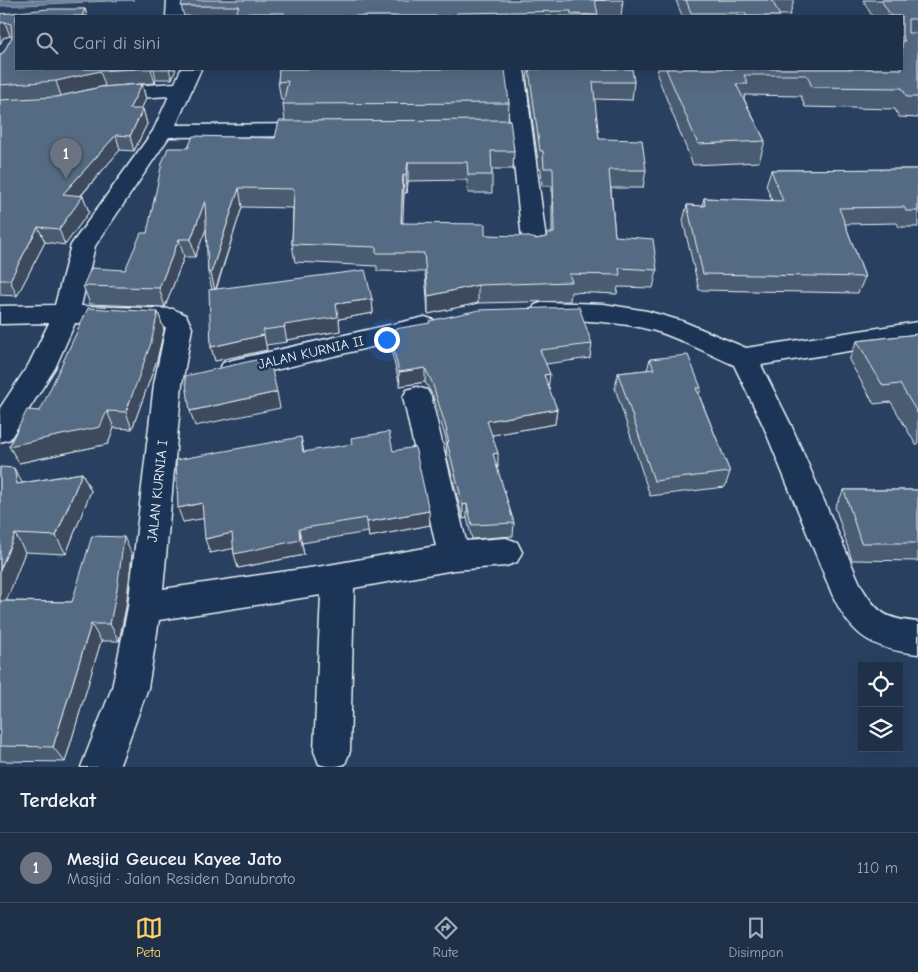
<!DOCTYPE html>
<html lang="id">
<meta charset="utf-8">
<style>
:root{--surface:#1f3049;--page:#273850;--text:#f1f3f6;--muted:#a1a9b4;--line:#3c4b61;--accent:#ffd166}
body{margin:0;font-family:"Comic Neue",sans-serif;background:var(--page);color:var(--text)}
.controls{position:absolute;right:15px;bottom:15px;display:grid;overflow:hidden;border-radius:0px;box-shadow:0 5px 20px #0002}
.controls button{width:45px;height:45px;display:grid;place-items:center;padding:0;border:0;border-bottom:1px solid var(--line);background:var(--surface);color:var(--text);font:25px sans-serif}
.you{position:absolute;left:386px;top:339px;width:18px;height:18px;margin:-12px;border:4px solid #fff;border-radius:50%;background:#1a73e8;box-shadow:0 0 0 8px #1a73e833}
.badge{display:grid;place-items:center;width:32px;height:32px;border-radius:50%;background:var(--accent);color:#fff;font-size:16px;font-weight:700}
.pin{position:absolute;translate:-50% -41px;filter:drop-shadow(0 1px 2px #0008)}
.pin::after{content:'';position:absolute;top:26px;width:18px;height:15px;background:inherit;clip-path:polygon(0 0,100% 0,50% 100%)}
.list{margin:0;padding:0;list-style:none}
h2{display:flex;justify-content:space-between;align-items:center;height:65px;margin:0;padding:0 20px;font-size:21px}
h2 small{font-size:16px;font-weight:400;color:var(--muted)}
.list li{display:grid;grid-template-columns:32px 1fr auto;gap:15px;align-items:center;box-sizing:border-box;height:70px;padding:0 20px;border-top:1px solid var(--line)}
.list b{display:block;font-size:19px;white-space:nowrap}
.list p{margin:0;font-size:16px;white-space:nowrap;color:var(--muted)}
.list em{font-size:16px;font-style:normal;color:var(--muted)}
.icon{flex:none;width:28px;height:28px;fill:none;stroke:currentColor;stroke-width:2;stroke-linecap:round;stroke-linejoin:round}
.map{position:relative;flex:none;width:918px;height:767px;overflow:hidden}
.search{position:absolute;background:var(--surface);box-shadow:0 5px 20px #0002;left:15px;right:15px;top:15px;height:55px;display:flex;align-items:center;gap:12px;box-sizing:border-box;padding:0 18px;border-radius:0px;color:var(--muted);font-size:19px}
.sheet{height:135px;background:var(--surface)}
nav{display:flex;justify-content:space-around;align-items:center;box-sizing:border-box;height:70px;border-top:1px solid var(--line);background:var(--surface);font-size:14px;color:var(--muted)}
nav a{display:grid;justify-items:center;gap:2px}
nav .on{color:var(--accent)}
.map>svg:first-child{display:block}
</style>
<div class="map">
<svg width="918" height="767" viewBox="0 0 918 767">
<rect width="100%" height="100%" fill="#294061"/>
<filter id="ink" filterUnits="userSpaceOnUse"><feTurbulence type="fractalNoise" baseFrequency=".02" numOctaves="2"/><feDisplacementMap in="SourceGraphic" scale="10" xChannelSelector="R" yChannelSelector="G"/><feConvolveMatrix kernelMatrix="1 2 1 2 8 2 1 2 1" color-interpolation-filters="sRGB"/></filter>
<g filter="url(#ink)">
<path fill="#6b7c95" stroke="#9dabbd" d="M0 0H134L0 6Z"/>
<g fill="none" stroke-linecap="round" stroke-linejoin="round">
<defs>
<path id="minor" d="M167 0H185L184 16H166Z
M181 69H201L176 125 314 124 321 126 325 130 321 134 314 136 169 137 95 246 81 306 173 309 186 315 192 328 182 384 163 589 323 566 436 546 403 397 407 390 417 387 427 390 431 397 466 541 506 538 517 542 522 552 517 562 506 566 454 570 354 588 350 751 345 764C336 767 328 767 319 764L314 751 321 595 159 620 148 688 119 767H81L112 688 128 607 154 384 166 327 75 323 55 368 10 439 0 442V408L29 364 49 323 0 324V306L55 305 71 245 153 131 169 96 106 100 99 98 96 94 99 90 106 88 175 83Z
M504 69H524L547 248 544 254 535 256 526 254 523 248 511 136H474L467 134 463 130 467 126 474 124H510Z
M544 302 604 304 647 311 682 321 746 348 918 322V340L761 365 791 425 861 586C878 614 886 619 918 622V654C872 649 851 636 832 594L763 425 734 365C708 354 682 339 655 331 620 321 581 320 544 320L535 317 531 311 535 305Z
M425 317 434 320 438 326 434 332 233 380 223 377 219 370 223 363 233 360Z"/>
</defs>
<use href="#minor" stroke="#e8f1f8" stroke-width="3"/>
<use href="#minor" fill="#1d3557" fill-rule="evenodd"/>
</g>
<path fill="#495b71" stroke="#e8f1f8" d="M623 0 621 16H184L181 6Z
M676 0H794L790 15H779L780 16H682Z
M863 0H918V118L899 117 895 109 805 107 801 96 745 95 744 99 765 141 759 162 693 165 657 75 658 69H902V16H872Z
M85 9 87 16H16V69H176L172 79H156L155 83 102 87 142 84 146 99 141 109H143L147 124 134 151 120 150 81 196H83L89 212 65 245 45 242 17 296 0 295V54L3 53 12 37 10 36 3 38 0 44V14Z
M279 69 509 103 508 120 514 151 513 169H492V193H468L467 180 408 181 407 193H404L402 223 485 235 536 239 546 237 552 233V186H542L541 169H539L527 81 528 69H632L634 82 632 100 594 99 599 139 646 170 643 188H611L615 236 657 270 653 288 618 287 617 294 571 292 570 301 478 303 428 314 425 272 377 271V266L295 262 292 244 293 208 242 207 216 290 372 299 373 313 339 319 340 331 287 340V342L266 345 267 350 215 361 211 347 212 290 208 272 206 228 195 257H184L165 307 90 304 83 286 125 270 147 233 188 148 275 138 285 121 283 104V100H281L278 82Z
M918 169V227H899L897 223 845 224 865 277 858 293 699 290 683 221 687 205 702 206 704 198 772 201 766 185 771 170Z
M158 312 164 330 157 360 132 429 114 428 108 444 19 463 9 446 40 411Z
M389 330 592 344 590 358 546 364 548 387 557 409 555 424 492 435 498 467 497 468 514 523 513 536 472 539 467 518 463 519 447 457 446 439 433 396 425 382 400 386 390 345Z
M918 334V445H916L891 402 874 404 849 360 857 341Z
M650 359 701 388 699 395 730 472 725 487 650 496 615 388 618 373 647 370Z
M301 437 304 452 393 451 430 525 369 537 368 532 302 543 304 555 238 568 233 548 210 553 204 518 183 522Z
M0 467 22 483 82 473 91 491 66 554 25 552 6 601 72 602 132 555 126 607 119 641H101L65 762 0 761Z
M844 490H918V561L852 560 835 507Z"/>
<path fill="#3c4a5c" stroke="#e8f1f8" d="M85 9 87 16H82Z
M5 22 10 36 3 38 0 44V23Z
M151 69H154L156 79 155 83Z
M169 69H176L172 79Z
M100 71 105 86 61 96 56 81Z
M142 84 146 99 134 124 129 109Z
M143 109 147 124 134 151 130 136Z
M116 135 120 150 69 209 63 194Z
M408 162V181L407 193 406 175Z
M403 175 404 193 402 242 401 223Z
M239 188 242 207 215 291 211 273Z
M83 196 89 212 65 245 59 229Z
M205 201 210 219 195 257 191 239Z
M38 227 45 242 17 296 10 280Z
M179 239 184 257 165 307 159 288Z
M478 285V303L428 314V296Z
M372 299 373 313 339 319 340 331 287 340V342L284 325 336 304Z
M158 312 164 330 157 360 132 429 126 412Z
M264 335 267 350 215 361 211 347Z
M425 368V382L400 386 399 372Z
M550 374 548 389 544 375Z
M277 392 280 408 195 426 190 411Z
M557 409 555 424 487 436V421Z
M107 411 114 428 108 444 19 463 9 446Z
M498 453V467L492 468 493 454Z
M14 468 24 486 17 484Z
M82 473 91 491 66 554 56 536Z
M202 503 207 518 183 522 178 508Z
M467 504V518L463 519V505Z
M429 511 430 525 369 537 367 522Z
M299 529 304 555 238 568 234 554Z
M232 533 236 548 210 553 205 539Z
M15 534 25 552 0 618V570Z
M124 537 132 555 126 607 119 641 110 624Z
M91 624 101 641 65 762 53 747Z"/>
<path fill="#556a83" stroke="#e8f1f8" d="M183 0H606H595L598 15 571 14V11L457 13V16H284V13H236L239 6H181Z
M686 0H772L780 16H746V13H691Z
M881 0H918V19H908V33H918V97H907L902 88 812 87 807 75H744L748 84H736L765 141 698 144 666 69H902V41H905L902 35V16H891Z
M48 9H85L82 16H16V69H136L100 71 56 81 0 85V54L3 53 12 37 11 24 5 22 0 23V14Z
M279 69H505L509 103 283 104 288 81 278 82Z
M529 69H632L634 82H593L599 139 642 140 646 170H609L615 236 653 239 657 270 619 268 620 275 569 274 572 282 478 285 428 296 424 253H376V247L292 244 294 189 239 188 211 273 208 272 205 201 191 239H179L159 288 83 286 91 268 125 270 141 233H147L162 163 168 148H188L193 136 275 138 279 121 510 120 514 151H491L492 175H468L467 162H408L406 175H403L401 223 485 224V235L525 236 536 239 546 237 549 233H554L553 168H544L543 151H540Z
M142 84 129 109H143L130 136 116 135 63 194 83 196 59 229 38 227 10 280H0V100L56 97 101 87Z
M918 169V211H906L904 207 839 208 865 277 703 274 687 205 705 206 704 198 783 201 771 170Z
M365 270 372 299 336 304 338 317 284 325 285 327 263 330 264 335 211 347 209 290Z
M579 307 592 344 540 350 550 374 544 375 557 409 487 421 498 453 493 454 514 523 472 525 467 504 463 505 447 442H449L446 432 447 431 432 382 425 368 399 372 389 330 430 323 429 321 479 310Z
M88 308 158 312 151 343 126 412 107 411 100 427 9 446 27 410 40 411Z
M918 334V414L900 384 883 386 857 341Z
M688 355 701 388H696L730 472 654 481 618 373 654 369 650 359Z
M269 357 277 392 190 411 185 376Z
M389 432 393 451 415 447 429 511 367 522 366 518 299 529 300 540 234 554 232 533 205 539 202 503 178 508 176 460 301 437 303 452 352 444 351 438Z
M0 467 14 468 17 484 82 473 56 536 15 534 0 570Z
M844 490H918V543H861Z
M92 536 124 537 117 589 110 624H91L53 747 0 746V601L72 602Z"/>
</g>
<g text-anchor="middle" stroke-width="5" stroke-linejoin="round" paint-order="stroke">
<g font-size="14" fill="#e8f1f8" stroke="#1d3557">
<text transform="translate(311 352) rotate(-13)" y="5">JALAN KURNIA II</text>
<text transform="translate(157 491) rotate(-84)" y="5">JALAN KURNIA I</text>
</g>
</g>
</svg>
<div class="controls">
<button><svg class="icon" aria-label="locate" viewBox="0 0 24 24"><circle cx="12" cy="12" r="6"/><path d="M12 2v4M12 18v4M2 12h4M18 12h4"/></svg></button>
<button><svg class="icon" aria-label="layers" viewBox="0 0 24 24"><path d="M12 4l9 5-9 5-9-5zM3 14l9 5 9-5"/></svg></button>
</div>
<div class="you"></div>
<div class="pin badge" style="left:66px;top:179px;background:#6b7280">1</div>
<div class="search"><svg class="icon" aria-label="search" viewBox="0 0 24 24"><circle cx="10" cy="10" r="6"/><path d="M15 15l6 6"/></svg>Cari di sini</div>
</div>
<section class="sheet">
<h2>Terdekat<small></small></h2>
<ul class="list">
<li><span class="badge" style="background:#6b7280">1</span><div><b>Mesjid Geuceu Kayee Jato</b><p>Masjid · Jalan Residen Danubroto</p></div><em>110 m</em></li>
</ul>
</section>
<nav>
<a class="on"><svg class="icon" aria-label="map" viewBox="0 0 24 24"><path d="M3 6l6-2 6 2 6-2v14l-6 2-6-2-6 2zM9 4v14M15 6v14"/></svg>Peta</a>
<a><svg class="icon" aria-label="directions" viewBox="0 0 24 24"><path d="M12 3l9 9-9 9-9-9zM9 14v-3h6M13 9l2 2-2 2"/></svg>Rute</a>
<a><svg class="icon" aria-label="saved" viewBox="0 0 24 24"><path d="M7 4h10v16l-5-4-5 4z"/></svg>Disimpan</a>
</nav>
